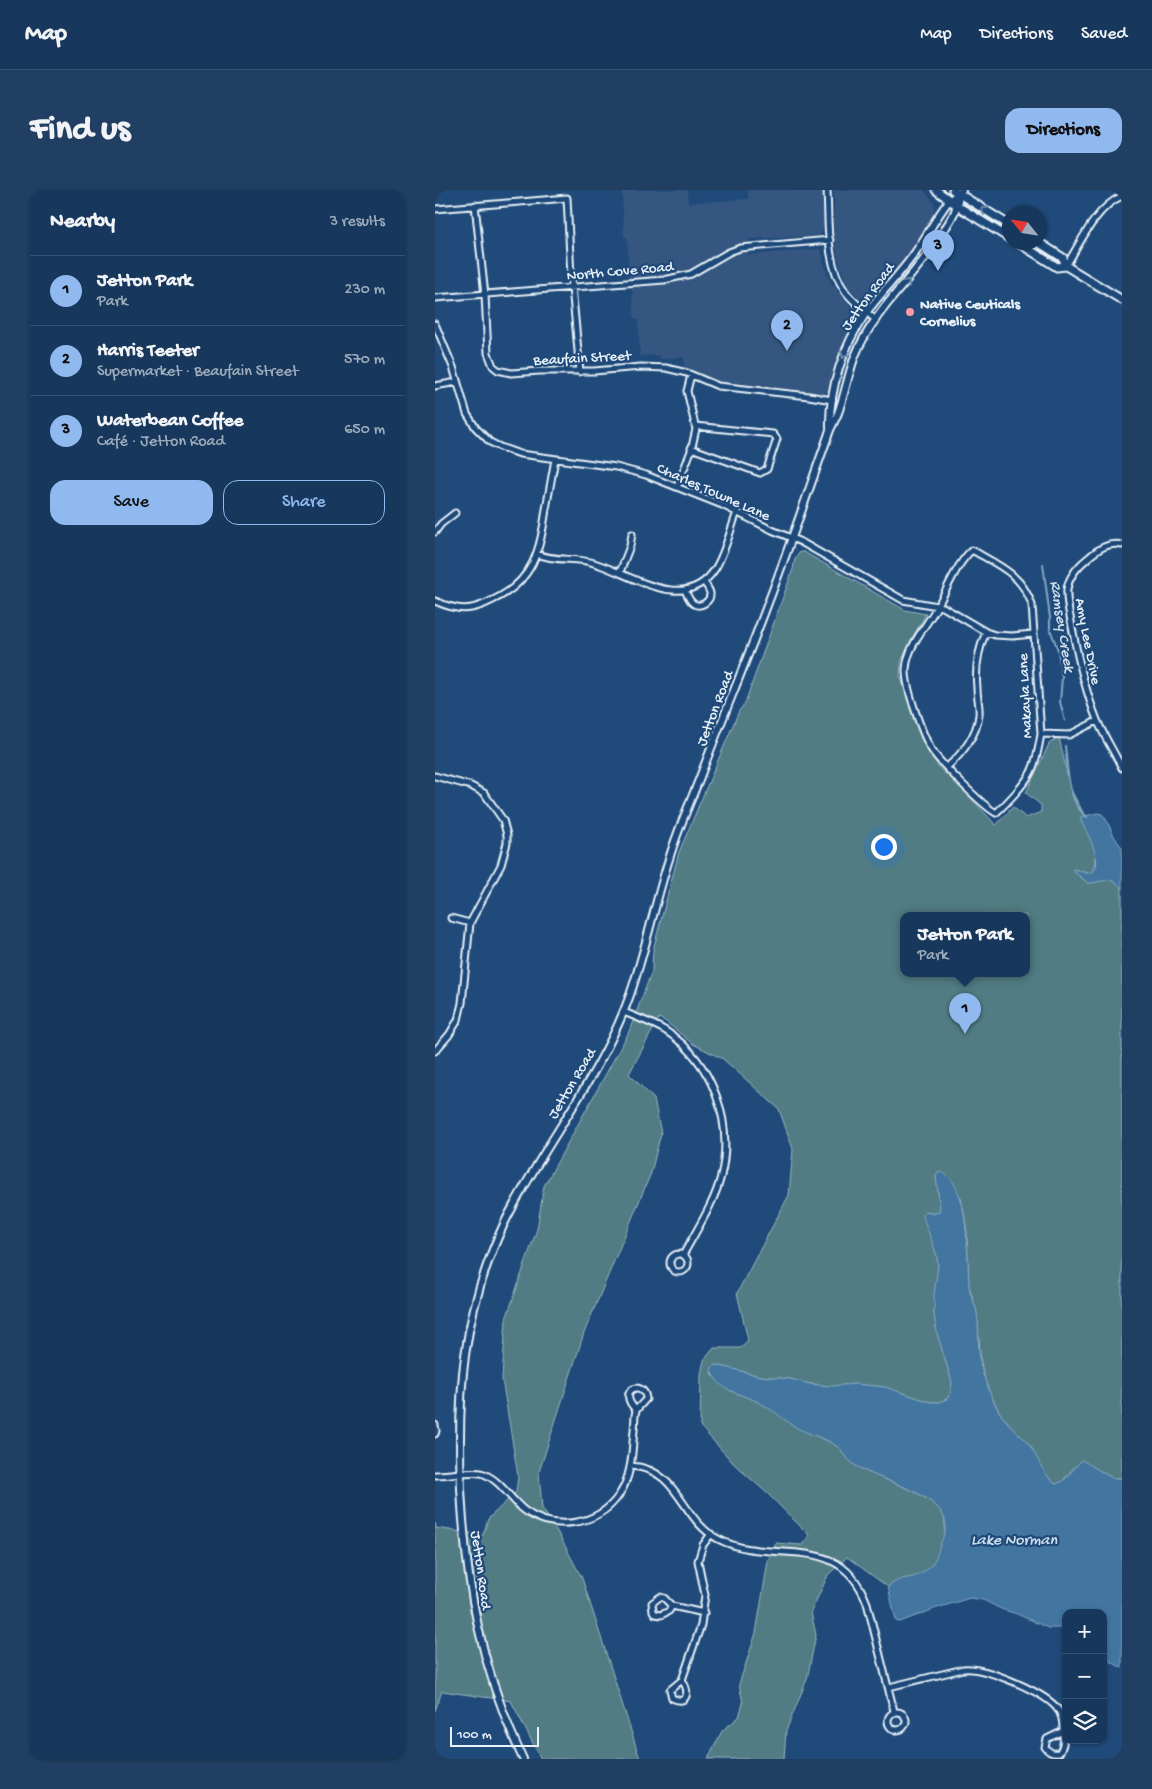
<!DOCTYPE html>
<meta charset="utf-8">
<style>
:root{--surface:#17385c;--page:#203f62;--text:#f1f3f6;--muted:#9eacbb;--line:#365272;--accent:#90b9f0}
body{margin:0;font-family:"Gochi Hand",sans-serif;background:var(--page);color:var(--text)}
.controls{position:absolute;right:15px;bottom:15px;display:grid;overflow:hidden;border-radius:10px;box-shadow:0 1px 4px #0004}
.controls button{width:45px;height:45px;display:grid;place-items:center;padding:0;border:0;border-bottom:1px solid var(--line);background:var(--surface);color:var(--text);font:25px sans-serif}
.compass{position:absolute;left:567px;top:15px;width:45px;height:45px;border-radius:50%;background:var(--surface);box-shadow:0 1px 4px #0004;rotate:300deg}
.scale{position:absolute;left:15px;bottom:12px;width:89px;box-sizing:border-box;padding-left:5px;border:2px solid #e8f1f8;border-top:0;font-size:14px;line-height:18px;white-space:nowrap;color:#e8f1f8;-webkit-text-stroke:4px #1f4a7a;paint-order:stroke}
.you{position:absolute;left:448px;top:656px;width:18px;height:18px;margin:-12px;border:4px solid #fff;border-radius:50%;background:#1a73e8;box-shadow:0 0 0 8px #1a73e833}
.badge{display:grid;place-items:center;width:32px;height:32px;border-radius:50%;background:var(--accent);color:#111;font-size:16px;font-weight:700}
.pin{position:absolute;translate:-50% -41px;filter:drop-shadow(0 1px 2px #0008)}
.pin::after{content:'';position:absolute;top:26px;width:18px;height:15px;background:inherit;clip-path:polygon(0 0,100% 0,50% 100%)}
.popup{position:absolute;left:465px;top:722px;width:130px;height:65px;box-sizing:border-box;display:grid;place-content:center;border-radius:10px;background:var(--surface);filter:drop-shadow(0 1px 4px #0005);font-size:16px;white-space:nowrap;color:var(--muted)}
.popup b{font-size:19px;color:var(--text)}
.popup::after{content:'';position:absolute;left:50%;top:100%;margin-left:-10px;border:10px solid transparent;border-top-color:var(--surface)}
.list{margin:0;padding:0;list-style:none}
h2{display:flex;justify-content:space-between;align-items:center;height:65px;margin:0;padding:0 20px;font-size:21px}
h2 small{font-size:16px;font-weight:400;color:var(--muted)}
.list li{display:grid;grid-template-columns:32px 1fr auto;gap:15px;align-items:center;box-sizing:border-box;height:70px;padding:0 20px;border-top:1px solid var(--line)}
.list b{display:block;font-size:19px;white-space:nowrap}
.list p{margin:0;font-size:16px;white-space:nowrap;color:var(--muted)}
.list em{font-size:16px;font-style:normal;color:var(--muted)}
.actions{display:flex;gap:10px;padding:15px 20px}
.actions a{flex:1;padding:11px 0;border:1px solid var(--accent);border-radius:15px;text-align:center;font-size:18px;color:var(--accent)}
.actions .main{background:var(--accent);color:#111}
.icon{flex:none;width:28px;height:28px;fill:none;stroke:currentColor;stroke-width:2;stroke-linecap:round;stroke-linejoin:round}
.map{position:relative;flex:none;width:687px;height:1569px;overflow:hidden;border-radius:15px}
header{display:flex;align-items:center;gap:30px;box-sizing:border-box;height:70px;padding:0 25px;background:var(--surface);border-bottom:1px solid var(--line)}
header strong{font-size:24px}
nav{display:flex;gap:28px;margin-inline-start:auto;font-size:18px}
.intro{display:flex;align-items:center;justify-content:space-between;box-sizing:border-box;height:120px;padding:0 30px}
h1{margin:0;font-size:35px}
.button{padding:12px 22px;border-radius:15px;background:var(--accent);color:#111;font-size:18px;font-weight:700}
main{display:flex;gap:30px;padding:0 30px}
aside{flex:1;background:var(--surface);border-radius:15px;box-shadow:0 1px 4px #0004}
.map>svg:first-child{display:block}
</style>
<header>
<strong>Map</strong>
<nav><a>Map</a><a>Directions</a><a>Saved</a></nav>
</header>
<div class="intro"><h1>Find us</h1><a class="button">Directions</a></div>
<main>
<aside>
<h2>Nearby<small>3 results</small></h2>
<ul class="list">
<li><span class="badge">1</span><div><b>Jetton Park</b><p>Park</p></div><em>230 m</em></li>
<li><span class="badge">2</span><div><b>Harris Teeter</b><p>Supermarket · Beaufain Street</p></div><em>570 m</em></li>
<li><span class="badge">3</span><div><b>Waterbean Coffee</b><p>Café · Jetton Road</p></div><em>650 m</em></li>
</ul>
<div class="actions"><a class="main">Save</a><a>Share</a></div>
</aside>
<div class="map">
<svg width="687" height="1569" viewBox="0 0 687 1569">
<rect width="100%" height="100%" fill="#1f4a7a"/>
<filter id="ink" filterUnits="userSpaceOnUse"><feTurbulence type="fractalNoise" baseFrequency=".02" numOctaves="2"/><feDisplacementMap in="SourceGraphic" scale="10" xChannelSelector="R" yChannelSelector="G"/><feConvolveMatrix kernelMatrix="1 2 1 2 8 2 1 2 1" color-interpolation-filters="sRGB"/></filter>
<g filter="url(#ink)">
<path fill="#365681" d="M187 0H252L253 13 313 9V0H389L390 39 384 46 314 49 313 65 384 59 387 62 390 78 397 94 424 126 403 171 395 201 388 204 289 193 265 185 249 177V167L225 169 224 165 205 166 203 129H199L197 100 194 89 192 47H189Z
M399 0H488L499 12 500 19 497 30 479 57 440 108 433 112 428 111 413 98 403 71 399 45Z"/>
<path fill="#517c83" stroke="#9cb6be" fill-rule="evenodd" d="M365 362H369L470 420 491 424 476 450 466 472 465 485 472 508 490 557 505 579 519 590 561 635 578 617 591 628 606 622V615L591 603 614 554 624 547 635 598 649 624 645 629C653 645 668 665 657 682L653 683 639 679 638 681 653 693C668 693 675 684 687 698V1288H677L662 1279 639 1277 626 1293 620 1294 607 1280 596 1257 566 1225 552 1198 546 1173 542 1123 534 1096 532 1042 529 1023 526 1008 504 982 501 986 505 1017 504 1021 499 1024 492 1021 497 1049 502 1066 503 1076 499 1124 502 1143 517 1192 516 1202 512 1209 504 1212H495L450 1197 420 1194 396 1196 369 1193 355 1189 325 1186 282 1175 276 1183C294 1206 305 1202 327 1214 339 1220 350 1230 362 1237 375 1245 390 1248 403 1257 407 1260 409 1265 412 1268 416 1273 422 1277 428 1280 449 1290 494 1303 507 1323 515 1337 505 1365 496 1376 483 1392 468 1384 453 1397L412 1367 393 1385 376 1422 381 1445 372 1489 351 1541 349 1569H273L287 1541 304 1527 308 1513 304 1494 321 1443 333 1371 341 1353 367 1355 374 1345 333 1304 299 1274 265 1236 266 1184 269 1170 279 1158H306L313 1150 302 1103 354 1005 358 959 344 919 288 869 258 854 230 831 224 828 194 884 219 909 226 943 216 983 149 1143 104 1282 107 1318 123 1343 147 1388 205 1569H106L76 1511 7 1501 0 1521V1333L1 1338 48 1345 53 1329 81 1302 83 1286 67 1189 71 1129 102 1039 109 996 193 844 217 781 218 760 244 662 304 521 310 513 358 379 360 369ZM469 725H591V783H469Z"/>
<path fill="#43759f" stroke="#85a7c3" d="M663 623 667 624 671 629 679 646 687 658V698C675 684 668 693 653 693L637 680 639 679C643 680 650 684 654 683 674 680 649 637 645 629L649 626Z
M504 982C535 986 532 1071 534 1094 534 1104 540 1113 542 1123 545 1143 541 1165 548 1184 553 1198 558 1213 567 1226 575 1237 587 1245 595 1256 604 1269 607 1283 620 1294 632 1292 638 1278 647 1270L677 1288H687V1478L668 1467V1423H631V1438H613L582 1424 566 1419 548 1410 535 1408 502 1418 465 1432 461 1431 453 1397C468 1383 481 1393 495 1376 502 1369 503 1361 506 1352 509 1345 512 1338 510 1330 503 1304 450 1291 428 1280 422 1277 415 1272 410 1266 408 1263 407 1260 403 1257 391 1248 376 1245 362 1238 348 1229 336 1218 321 1211 302 1202 286 1202 276 1181L277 1177 282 1175 325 1186 355 1189 375 1194 396 1196 420 1194 450 1197 495 1212H504L512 1209 516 1202 517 1192 502 1143 499 1124V1104L503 1076 502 1066 487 1024 490 1021 499 1024 504 1021 505 1018 501 986Z"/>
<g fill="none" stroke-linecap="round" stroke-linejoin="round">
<path stroke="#85a7c3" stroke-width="2" d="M608 374 615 428V439L623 460 627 487 625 512 630 531
M630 556C633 579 632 611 652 627"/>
<defs>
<path id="minor" d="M392 0C394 32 390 73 410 101 418 112 430 121 441 130
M40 15 50 105 53 163 58 176 63 180 76 183 105 181H159L206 177 231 178 252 183 283 196 374 206 397 210
M0 19 132 8 136 86 145 182
M631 76C646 52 660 18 687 6
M0 108 229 90 256 84 294 62 305 58 395 50
M0 134 18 177 32 224 41 238 55 252 65 257 85 264 181 277 211 285 287 315 337 340 366 352 468 410 508 417 551 442 560 445 577 446 598 444
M0 196 22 192
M256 258 325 283 332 279 342 249 338 244 260 236
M242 297 256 261 261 239 252 201 256 185
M0 342 6 334 20 323
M687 355C673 352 663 359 653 368 643 376 634 386 632 399 631 412 635 425 637 437 643 469 650 500 662 530 669 546 679 562 687 578
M537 360C563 375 587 384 597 415L606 544C604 556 602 570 596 582 590 594 571 614 561 623 547 615 504 572 496 559 487 544 470 496 471 479 473 454 492 436 503 415 513 398 522 373 537 360Z
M102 364C122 372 140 367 159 373 196 384 250 425 280 379 290 363 295 341 302 322
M185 382 195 356 197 344
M250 400C252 404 254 411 259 414 266 418 276 411 275 403 274 399 271 395 269 392
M0 411C23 421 35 422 58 410 99 391 105 360 111 319 114 302 117 286 120 269
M606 544 634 545 662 531
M512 577C527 564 542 545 544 525 545 517 542 507 542 498 540 478 543 460 551 442
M0 586 36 596 49 603 68 630 72 645V653L66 675 35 733 27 813 23 830 14 845 0 861
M16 728 35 733
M189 822C203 828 218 833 231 841 278 872 299 932 286 986 280 1012 261 1041 248 1065
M235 1073a9 9 0 1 1 18 0a9 9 0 1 1-18 0Z
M0 1235 1 1241 0 1244
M196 1276C245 1279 245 1329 283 1349 337 1377 404 1338 432 1413L459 1521
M0 1285C10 1285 37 1281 46 1283 64 1288 75 1309 89 1320 118 1342 163 1336 184 1305 197 1286 197 1262 199 1240 200 1234 199 1226 201 1221 203 1217 208 1213 211 1209 210 1189 180 1199 201 1220
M237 1416 234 1421 226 1425 220 1424 218 1421 217 1413 225 1407 229 1408 237 1416 269 1423
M247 1490C255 1501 253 1516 237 1508L235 1500 247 1490 266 1435 270 1405 263 1371 268 1355 276 1344
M454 1497 528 1479C549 1476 605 1501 620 1516 627 1523 628 1531 628 1541 628 1549 630 1555 624 1563 618 1564 614 1563 610 1557L612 1549 628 1541
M453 1531a9 9 0 1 1 18 0a9 9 0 1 1-18 0Z"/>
<path id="tertiary" d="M395 238C394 199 408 156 431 123 445 104 463 86 477 67 490 49 500 29 513 12 517 7 523 6 527 0
M88 1569C46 1479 31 1397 26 1299 22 1203 27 1123 69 1034 107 956 166 887 195 805 211 759 220 712 235 666 243 639 255 613 265 587 287 529 311 472 333 413 354 358 373 302 393 246 395 238 400 231 403 223 410 204 413 185 420 166 439 119 482 85 508 42 516 29 523 20 524 4"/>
<path id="secondary" d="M501 0 524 17 574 48
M518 0 574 35
M582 52 622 77 631 76 687 110
M603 52 628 68 631 76"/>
</defs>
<use href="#minor" stroke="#e8f1f8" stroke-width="9"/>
<use href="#tertiary" stroke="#e8f1f8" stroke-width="10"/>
<use href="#secondary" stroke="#e8f1f8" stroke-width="11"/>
<use href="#minor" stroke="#1f4a7a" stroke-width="5"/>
<use href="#tertiary" stroke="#1f4a7a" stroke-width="6"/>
<use href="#secondary" stroke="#1f4a7a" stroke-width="7"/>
</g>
<defs><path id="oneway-chevron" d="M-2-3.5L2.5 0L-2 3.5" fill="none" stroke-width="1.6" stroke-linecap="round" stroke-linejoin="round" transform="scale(1.25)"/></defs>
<g stroke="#6f8dac">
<use href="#oneway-chevron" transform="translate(549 20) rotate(-149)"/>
<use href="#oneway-chevron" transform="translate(472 92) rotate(-50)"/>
<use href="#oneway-chevron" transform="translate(409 165) rotate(111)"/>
</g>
</g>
<circle fill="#ff9aa2" stroke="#1f4a7a" stroke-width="2" cx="475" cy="122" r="5"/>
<g text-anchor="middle" stroke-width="4.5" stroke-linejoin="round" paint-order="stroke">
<g font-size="15" fill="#e8f1f8" stroke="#1f4a7a">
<text transform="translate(185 80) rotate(-5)" y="5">North Cove Road</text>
<text transform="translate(432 106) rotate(-54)" y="5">Jetton Road</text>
<text transform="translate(147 167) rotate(-3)" y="5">Beaufain Street</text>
<text transform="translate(279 301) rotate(24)" y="5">Charles Towne Lane</text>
<text transform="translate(654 451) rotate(79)" y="5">Amy Lee Drive</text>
<text transform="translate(589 506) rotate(-93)" y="5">Makayla Lane</text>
<text transform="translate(279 518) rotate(-69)" y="5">Jetton Road</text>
<text transform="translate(136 893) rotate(-59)" y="5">Jetton Road</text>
<text transform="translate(47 1380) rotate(82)" y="5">Jetton Road</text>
</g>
<g font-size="15" font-weight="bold" fill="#e8f1f8" stroke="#1f4a7a" text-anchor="start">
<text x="485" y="118">Native Ceuticals<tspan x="485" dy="17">Cornelius</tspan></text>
</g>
<g font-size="16" font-style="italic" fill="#cfdeeb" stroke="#1f4a7a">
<text transform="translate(629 436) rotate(81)" y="6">Ramsey Creek</text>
<text x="579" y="1354">Lake Norman</text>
</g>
</g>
</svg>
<div class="controls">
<button>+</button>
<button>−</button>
<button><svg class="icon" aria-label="layers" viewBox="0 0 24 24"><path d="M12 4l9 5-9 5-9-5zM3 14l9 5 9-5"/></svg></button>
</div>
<svg class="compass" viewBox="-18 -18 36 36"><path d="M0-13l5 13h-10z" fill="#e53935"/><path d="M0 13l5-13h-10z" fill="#9eacbb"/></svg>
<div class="scale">100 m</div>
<div class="you"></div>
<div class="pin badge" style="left:530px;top:844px">1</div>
<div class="popup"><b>Jetton Park</b>Park</div>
<div class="pin badge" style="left:352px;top:161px">2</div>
<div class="pin badge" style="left:503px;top:81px">3</div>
</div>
</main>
